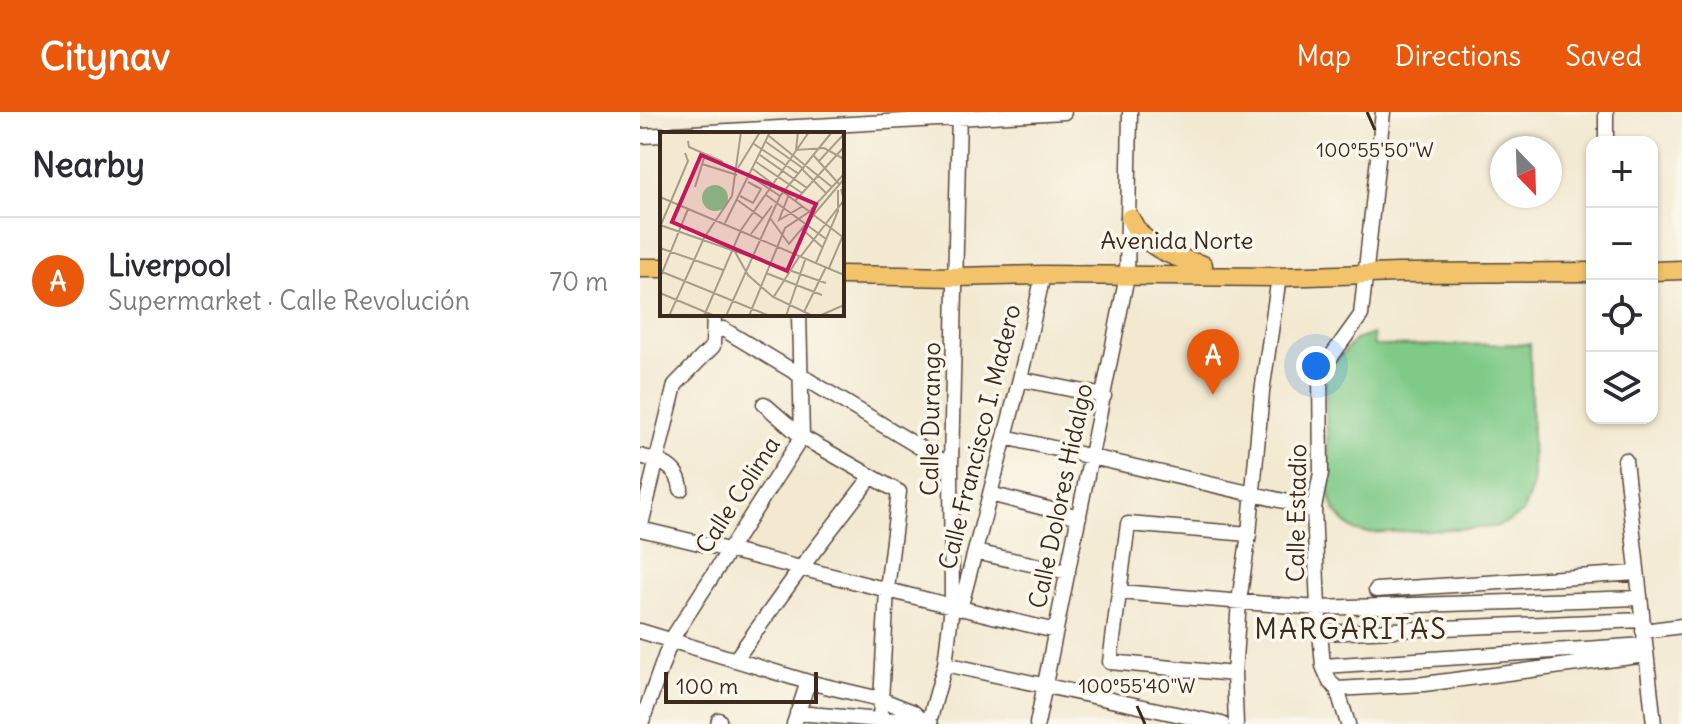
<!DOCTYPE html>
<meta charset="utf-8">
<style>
:root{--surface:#fff;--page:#f2f2f3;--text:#2b2b33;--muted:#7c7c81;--line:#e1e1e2;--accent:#ea580c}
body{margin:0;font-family:Delius,sans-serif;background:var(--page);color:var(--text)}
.controls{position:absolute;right:24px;top:24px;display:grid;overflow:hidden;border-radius:16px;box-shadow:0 2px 6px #0004}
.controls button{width:72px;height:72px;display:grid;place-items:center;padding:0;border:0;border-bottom:2px solid var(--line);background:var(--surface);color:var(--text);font:40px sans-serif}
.compass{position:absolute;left:850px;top:24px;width:72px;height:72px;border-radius:50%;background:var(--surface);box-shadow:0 2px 6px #0004;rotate:157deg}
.scale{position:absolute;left:24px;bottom:20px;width:154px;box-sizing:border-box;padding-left:8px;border:4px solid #3b2a1e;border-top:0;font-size:22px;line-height:28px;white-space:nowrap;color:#3b2a1e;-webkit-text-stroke:6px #fbf7ec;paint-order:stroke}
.you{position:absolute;left:676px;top:254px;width:28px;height:28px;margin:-20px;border:6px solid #fff;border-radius:50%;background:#1a73e8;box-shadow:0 0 0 12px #1a73e833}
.badge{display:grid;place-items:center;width:52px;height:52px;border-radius:50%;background:var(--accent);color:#fff;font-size:26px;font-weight:700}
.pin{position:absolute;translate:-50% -66px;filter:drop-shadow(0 2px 4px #0008)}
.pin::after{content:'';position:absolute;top:42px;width:28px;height:24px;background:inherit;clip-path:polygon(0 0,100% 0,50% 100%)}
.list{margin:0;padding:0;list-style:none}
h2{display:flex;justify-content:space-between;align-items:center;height:104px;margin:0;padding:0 32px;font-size:34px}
h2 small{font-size:26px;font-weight:400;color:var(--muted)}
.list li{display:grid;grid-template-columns:52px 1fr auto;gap:24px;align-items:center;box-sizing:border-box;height:128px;padding:0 32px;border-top:2px solid var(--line)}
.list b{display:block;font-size:30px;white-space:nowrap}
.list p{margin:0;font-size:26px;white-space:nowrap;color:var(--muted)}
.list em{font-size:26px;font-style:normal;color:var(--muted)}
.icon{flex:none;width:44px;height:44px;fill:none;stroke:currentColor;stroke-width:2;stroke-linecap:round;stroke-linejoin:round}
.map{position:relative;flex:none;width:1042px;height:612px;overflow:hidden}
header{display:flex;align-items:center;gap:48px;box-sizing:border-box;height:112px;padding:0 40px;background:var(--accent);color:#fff}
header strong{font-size:38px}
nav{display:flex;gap:44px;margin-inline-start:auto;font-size:28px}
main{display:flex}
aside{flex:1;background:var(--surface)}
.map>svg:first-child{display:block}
</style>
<header>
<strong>Citynav</strong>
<nav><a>Map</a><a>Directions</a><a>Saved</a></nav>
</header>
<main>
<aside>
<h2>Nearby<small></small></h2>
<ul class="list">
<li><span class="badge">A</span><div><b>Liverpool</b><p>Supermarket · Calle Revolución</p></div><em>70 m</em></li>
</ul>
</aside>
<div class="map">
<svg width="1042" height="612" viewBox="0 0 1042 612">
<rect width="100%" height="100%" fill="#fbf7ec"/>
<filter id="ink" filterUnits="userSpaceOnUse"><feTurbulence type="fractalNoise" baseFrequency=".0125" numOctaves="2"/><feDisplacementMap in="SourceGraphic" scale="16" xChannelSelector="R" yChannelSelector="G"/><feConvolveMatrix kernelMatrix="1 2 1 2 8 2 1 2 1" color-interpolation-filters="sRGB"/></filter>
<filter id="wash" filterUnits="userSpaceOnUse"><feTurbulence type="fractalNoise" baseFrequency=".006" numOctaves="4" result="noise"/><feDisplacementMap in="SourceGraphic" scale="32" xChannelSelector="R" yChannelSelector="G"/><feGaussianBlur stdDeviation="1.8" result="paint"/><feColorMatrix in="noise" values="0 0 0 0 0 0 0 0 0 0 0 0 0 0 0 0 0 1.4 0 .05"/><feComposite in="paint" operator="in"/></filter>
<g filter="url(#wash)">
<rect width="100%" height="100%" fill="#f3e9d1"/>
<path fill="#80ca88" stroke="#5e7a53" stroke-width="2" d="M733 222 734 234 890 232 893 373 883 400 870 409 855 415 728 421 716 419 704 410 695 399 689 381 685 261 715 228Z"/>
</g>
<g filter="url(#ink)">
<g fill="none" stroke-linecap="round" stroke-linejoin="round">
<defs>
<path id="minor" d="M966 0V30
M34 22 424 0
M0 24 22 23
M74 219 83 217 311 354
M380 267 464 284
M124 292 162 325 259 380 247 477 240 608
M365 325 674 396
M0 344C20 349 39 354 41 377
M985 348 1014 612
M350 382 439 405
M0 417C139 449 277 487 416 519
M0 417 35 273 73 234 74 202
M335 440 428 460
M736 478 997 461
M479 480 678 496 1000 486
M320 497 380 267 403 163
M0 519 168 570 240 587 273 600 286 611 291 612
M1003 519 1042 514
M681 521 1002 508
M95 548 161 456 231 365
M305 552 582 612
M683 554 1005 533
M594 562 470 550 488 412 609 422
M697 577 784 572 1006 543
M157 601 240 608 281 607
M1 612 31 528 162 325 159 202
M78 612 79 608
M154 612 168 570
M285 612 291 603 305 552 312 494 311 354 319 0
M397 612 487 164 490 0
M596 612 594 562 599 489 609 422 622 280 639 165
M708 612 697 577 690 570 683 554 678 496 674 396 681 361 680 260 721 203 743 0"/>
<path id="major" d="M490 106C503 135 535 146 563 153
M0 156H22
M1012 159 1042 158
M202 163 316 165 403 163 639 165 758 161 952 160"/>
</defs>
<use href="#minor" stroke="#574739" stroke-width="17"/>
<use href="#major" stroke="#574739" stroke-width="21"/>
<use href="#minor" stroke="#fff" stroke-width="14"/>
<use href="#major" stroke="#f2c36a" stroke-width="18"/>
</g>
</g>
<path fill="none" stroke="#3b2a1e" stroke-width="3" d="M727 0 735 18M497 594 505 612"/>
<g text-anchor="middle" stroke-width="7" stroke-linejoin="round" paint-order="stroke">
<g font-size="24" fill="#3b2a1e" stroke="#fbf7ec">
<text x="537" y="137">Avenida Norte</text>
<text transform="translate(291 307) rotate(-89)" y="8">Calle Durango</text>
<text transform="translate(340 325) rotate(-76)" y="8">Calle Francisco I. Madero</text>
<text transform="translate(98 383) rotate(-57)" y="8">Calle Colima</text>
<text transform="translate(421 384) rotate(-78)" y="8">Calle Dolores Hidalgo</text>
<text transform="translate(657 401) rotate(-89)" y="8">Calle Estadio</text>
</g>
<g font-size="28" letter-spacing="2" fill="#3b2a1e" stroke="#fbf7ec">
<text x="711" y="527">MARGARITAS</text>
</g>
</g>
<g transform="translate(20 20)">
<rect width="184" height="184" fill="#f3e9d1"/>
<path d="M42 66a13 13 0 1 1 26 0a13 13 0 1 1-26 0Z" fill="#80ca88"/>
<path fill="none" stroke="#a99d89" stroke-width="2" d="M138 0 136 18 164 16 184 27M109 4 172 55M28 9 29 15 63 30M106 10 144 37M94 12 139 42M100 23 147 56M154 24 179 52M159 29 184 2M96 30 142 61M42 32 77 43M78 36 100 0M93 37 184 106M143 38 166 61M90 44 120 64M35 55 45 23M129 62 119 88 143 74M106 63 166 107M80 64 93 71 101 57 88 50M0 65 184 143M76 67 102 86M135 69 184 15M110 86 129 112 184 47M65 91 110 0M0 93 166 151M0 95 28 29 25 21M141 96 162 115M91 102 112 74M0 116 63 138M74 118 88 143 113 165 153 184M141 124 184 68 181 57M156 131 178 79V58M169 136 184 101M0 139 110 184M106 141 162 163M0 146 28 77M0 161 55 184M113 166 139 125M144 180 166 135M9 184 44 106 72 64 81 0M44 184 81 98 149 0M66 184 120 64 172 0M89 184 125 96 149 80 184 42M126 184 145 128M159 184 184 173"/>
<path fill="#c2185b" fill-opacity="0.15" stroke="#c2185b" stroke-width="4" d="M41 23 156 72 127 139 12 90Z"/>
<rect width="184" height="184" fill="none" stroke="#3b2a1e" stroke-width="4"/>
</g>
<g font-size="20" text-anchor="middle" fill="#3b2a1e" stroke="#fbf7ec" stroke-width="7" stroke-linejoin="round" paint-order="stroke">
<text x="735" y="45">100°55'50"W</text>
<text x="497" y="581">100°55'40"W</text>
</g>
</svg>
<div class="controls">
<button>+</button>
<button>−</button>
<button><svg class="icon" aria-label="locate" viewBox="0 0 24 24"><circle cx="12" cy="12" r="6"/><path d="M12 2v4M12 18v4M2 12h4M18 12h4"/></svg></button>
<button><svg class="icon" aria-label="layers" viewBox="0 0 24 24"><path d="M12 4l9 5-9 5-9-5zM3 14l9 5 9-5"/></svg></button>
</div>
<svg class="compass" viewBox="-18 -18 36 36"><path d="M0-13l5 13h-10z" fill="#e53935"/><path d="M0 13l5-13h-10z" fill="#7c7c81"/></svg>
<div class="scale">100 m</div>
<div class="you"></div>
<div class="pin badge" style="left:573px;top:283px">A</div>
</div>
</main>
